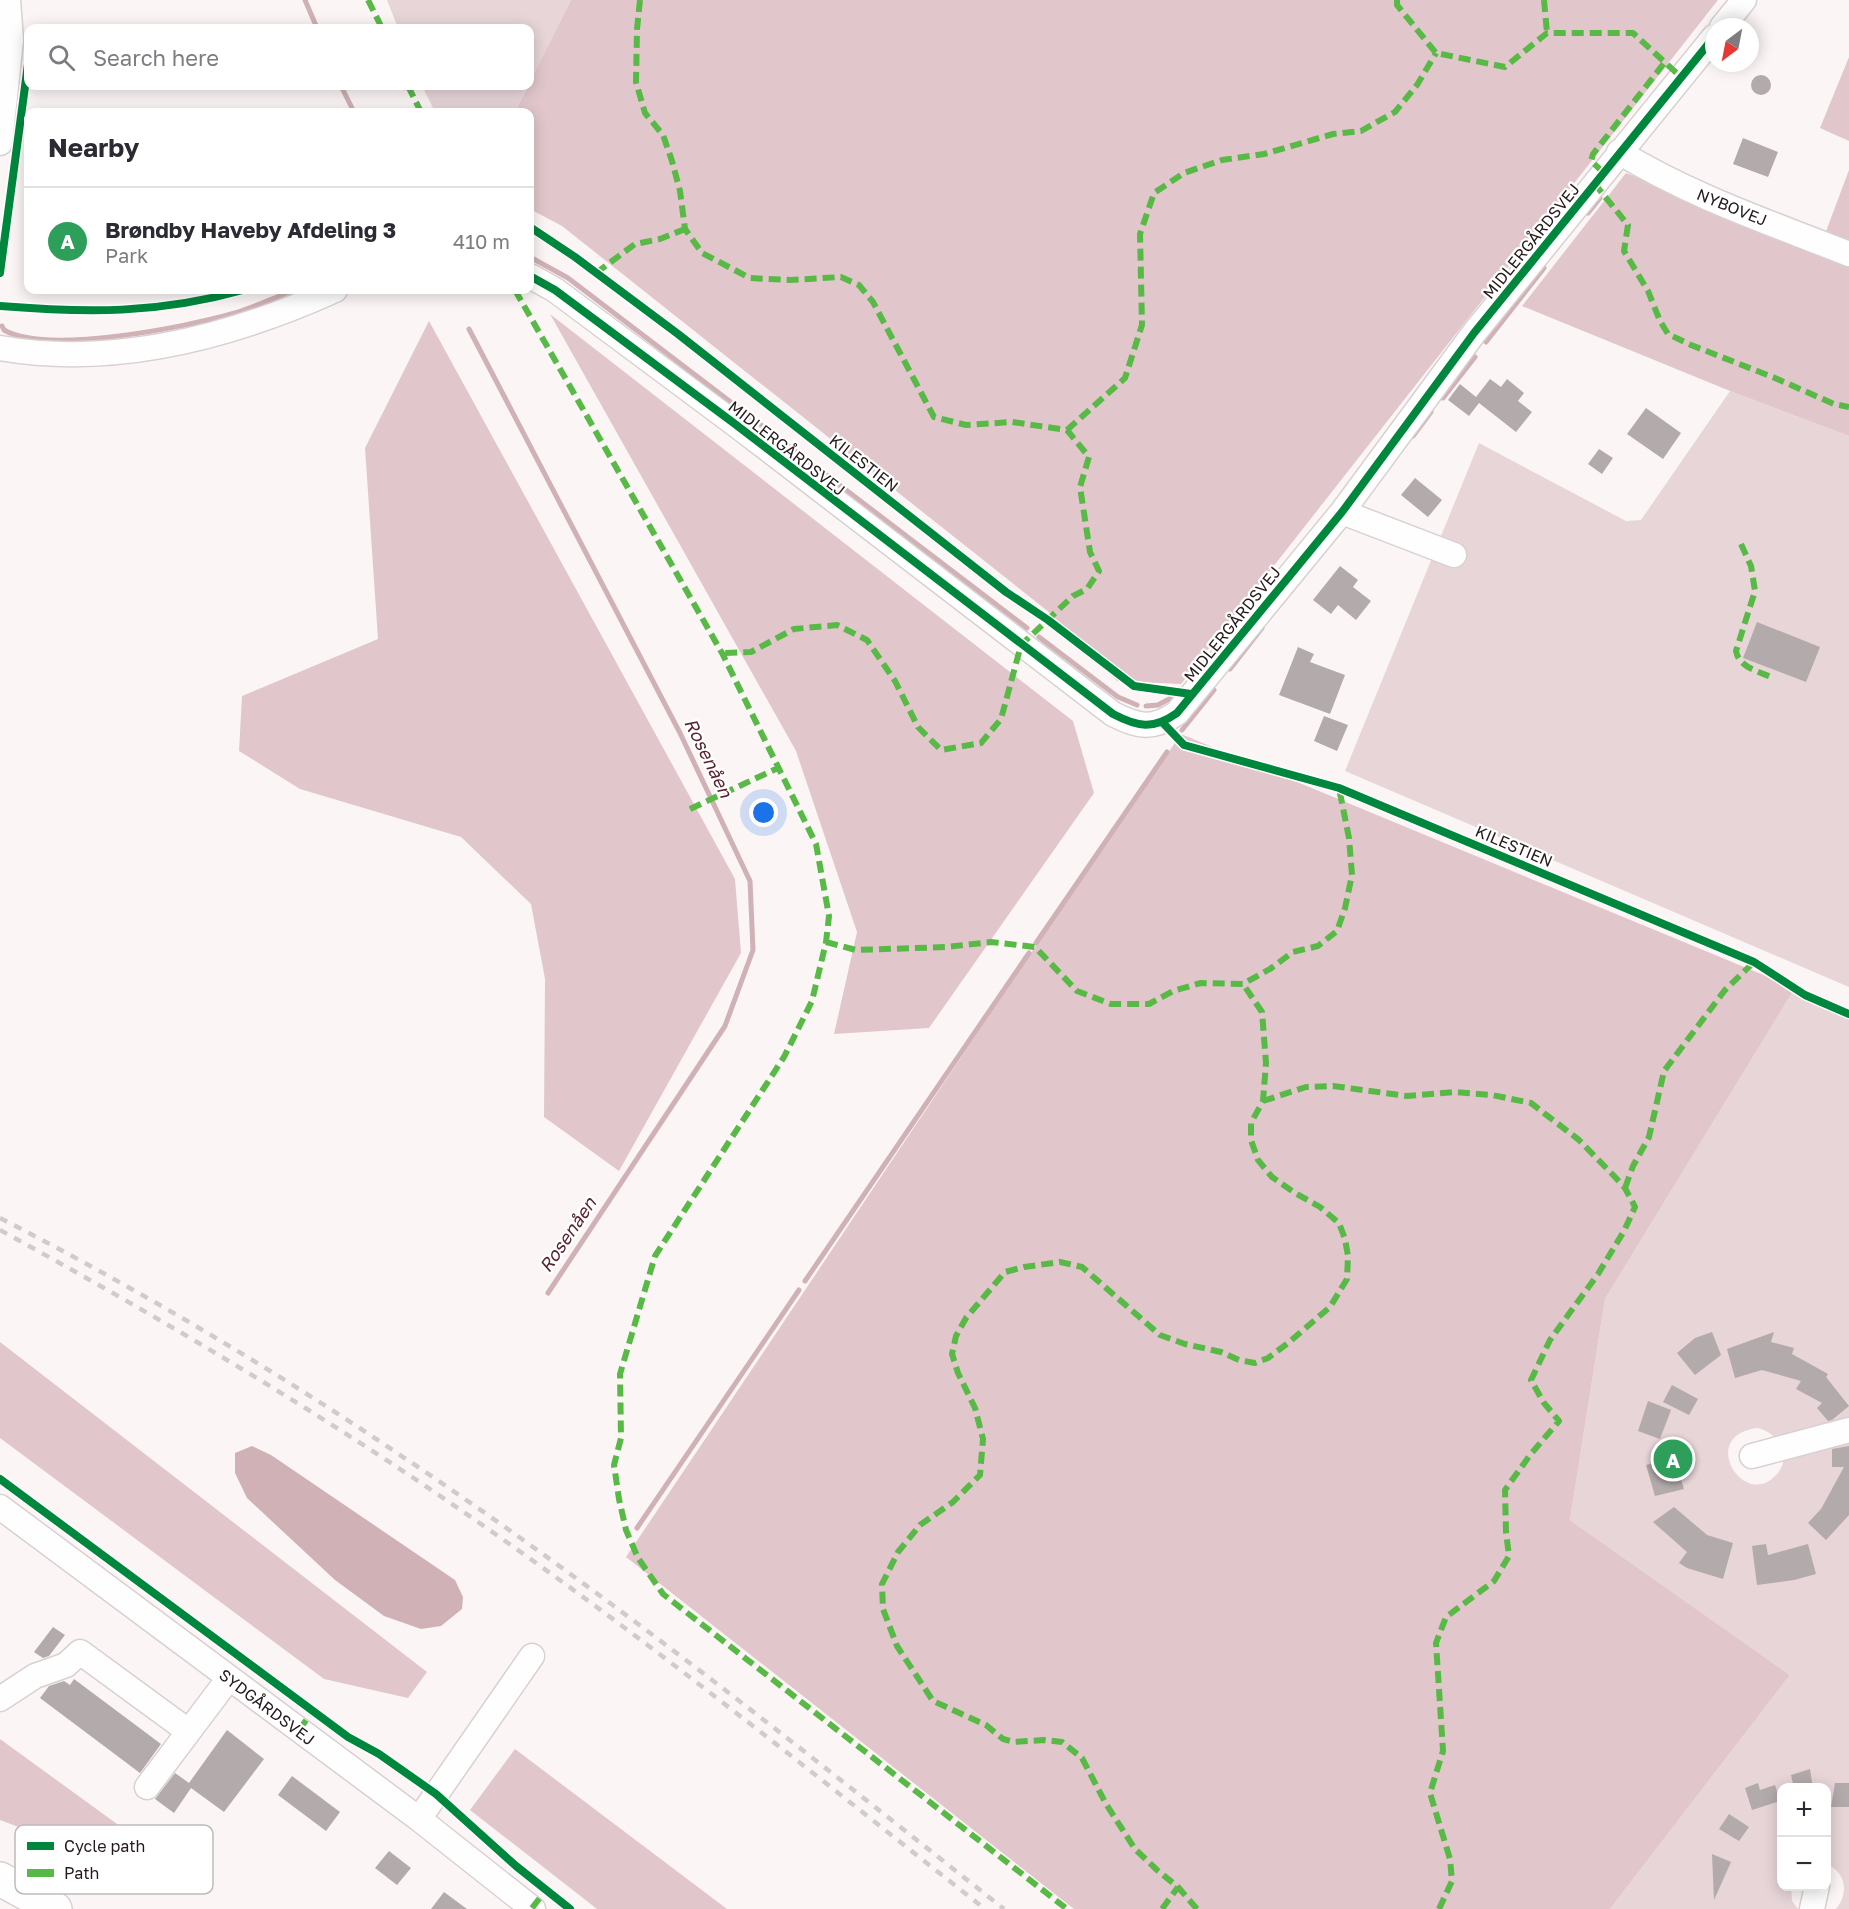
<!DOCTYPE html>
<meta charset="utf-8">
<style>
:root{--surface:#fff;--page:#f7f7f7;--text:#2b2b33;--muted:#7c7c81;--line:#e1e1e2;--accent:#706768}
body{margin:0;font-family:"Golos Text",sans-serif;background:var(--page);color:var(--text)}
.controls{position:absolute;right:18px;bottom:18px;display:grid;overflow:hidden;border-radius:12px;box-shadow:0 3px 15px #0003}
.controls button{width:54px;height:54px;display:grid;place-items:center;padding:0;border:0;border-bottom:2px solid var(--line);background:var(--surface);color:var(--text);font:30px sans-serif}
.compass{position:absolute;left:1705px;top:18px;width:54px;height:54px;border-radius:50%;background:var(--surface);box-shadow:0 3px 15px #0003;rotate:212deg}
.you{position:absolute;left:764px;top:813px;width:21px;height:21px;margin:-15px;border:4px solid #fff;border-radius:50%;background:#1a73e8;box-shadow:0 0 0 9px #1a73e833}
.badge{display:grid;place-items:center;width:39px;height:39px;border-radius:50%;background:var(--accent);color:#fff;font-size:20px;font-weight:700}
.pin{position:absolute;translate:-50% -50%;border:3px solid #fff;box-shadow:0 2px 6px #0006}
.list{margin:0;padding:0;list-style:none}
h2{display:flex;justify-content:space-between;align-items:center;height:78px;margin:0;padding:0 24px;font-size:26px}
h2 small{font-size:20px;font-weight:400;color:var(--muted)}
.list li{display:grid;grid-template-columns:39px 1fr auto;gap:18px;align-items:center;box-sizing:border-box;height:108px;padding:0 24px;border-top:2px solid var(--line)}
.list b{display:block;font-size:22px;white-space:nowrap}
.list p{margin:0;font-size:20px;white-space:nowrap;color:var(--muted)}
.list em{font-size:20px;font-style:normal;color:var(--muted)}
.icon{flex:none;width:33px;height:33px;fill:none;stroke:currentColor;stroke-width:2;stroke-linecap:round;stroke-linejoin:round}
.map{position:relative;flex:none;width:1849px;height:1909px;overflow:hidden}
.search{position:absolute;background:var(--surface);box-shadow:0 3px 15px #0003;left:24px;top:24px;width:510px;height:66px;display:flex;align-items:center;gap:15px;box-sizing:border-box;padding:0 21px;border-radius:12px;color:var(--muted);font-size:22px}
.panel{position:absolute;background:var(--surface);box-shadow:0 3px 15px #0003;left:24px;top:108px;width:510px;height:186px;border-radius:12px}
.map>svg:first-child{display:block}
</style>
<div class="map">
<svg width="1849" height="1909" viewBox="0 0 1849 1909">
<rect width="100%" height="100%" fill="#fcf5f6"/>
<path fill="#e7d5d8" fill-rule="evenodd" d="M387 0H571L530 83V28H398Z
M422 86H528L515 112H435Z
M1730 391 1849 436V987L1345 771 1479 443 1626 521 1641 520Z
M1795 988 1849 1011V1909H1836C1849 1893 1846 1873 1827 1864L1826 1788H1782V1886L1791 1887 1792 1901 1798 1909H1610L1790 1675 1570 1520 1605 1299ZM1758 1428C1778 1433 1793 1455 1777 1474 1745 1512 1696 1435 1758 1428Z"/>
<path fill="#e1c7cb" d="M571 0H1718L1181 684 1117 681 1050 613 562 226 530 209V112H515Z
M1849 57V141L1820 128Z
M1849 170V436L1730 391 1522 306 1626 173 1819 250Z
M550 314 1073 721 1094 793 929 1028 834 1034 857 932 796 751Z
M429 321 735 879 741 953 619 1171 544 1117 545 979 531 904 461 837 300 789 239 751 242 696 378 639 365 448Z
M1181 734 1795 988 1605 1299 1570 1520 1790 1675 1610 1909H1074L626 1557 1035 947Z
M0 1342 427 1672 408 1698 324 1679 0 1438Z
M0 1739 135 1837 96 1856 0 1820Z
M515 1749 727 1909H597L470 1810Z"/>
<path fill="#d0b1b5" d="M252 1446 271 1455 455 1580 463 1597 462 1609 441 1626 421 1629 384 1616 335 1580 247 1498 235 1473V1453Z"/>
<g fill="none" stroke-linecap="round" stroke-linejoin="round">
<path stroke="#d0b1b5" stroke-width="5" d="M305 0 317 28
M341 86 354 112
M1588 213 1600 198
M530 257 568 278 1027 628
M2 326 4 330C47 355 186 327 235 313 255 307 275 297 295 290
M469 329 680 733 750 881 753 950 725 1026 548 1293
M1486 342 1544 268
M1443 398 1475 357
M1413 436 1431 412
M1039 637 1118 697 1137 705
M1230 669 1262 628
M1146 706 1158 705 1171 698
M1182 730 1214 690
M1036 943 1167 752
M805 1281 1029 953
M637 1528 799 1290"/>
</g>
<path fill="#b2aaab" d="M1751 85a10 10 0 1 1 20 0a10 10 0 1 1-20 0Z
M1743 138 1778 152 1768 177 1733 164Z
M1490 379 1501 387 1507 379 1524 393 1518 401 1532 412 1516 432 1479 403 1469 416 1448 400 1460 384 1476 397Z
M1646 408 1681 433 1663 459 1627 434Z
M1599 449 1613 458 1602 474 1588 464Z
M1415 478 1442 500 1428 517 1401 495Z
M1340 566 1358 580 1353 587 1371 601 1356 620 1338 605 1331 614 1313 600Z
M1757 622 1820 647 1806 682 1743 658Z
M1298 647 1314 654 1310 662 1345 675 1330 714 1279 695Z
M1324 716 1348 725 1337 751 1314 741Z
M1712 1332 1721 1355 1695 1375 1677 1353 1695 1338Z
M1774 1332 1771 1342 1794 1348 1792 1354 1828 1374 1826 1377 1849 1406 1832 1420 1828 1421 1817 1408 1822 1403 1796 1389 1801 1381 1762 1370 1735 1378 1727 1349Z
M1672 1385 1698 1399 1689 1415 1663 1402Z
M1648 1401 1671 1410 1660 1439 1638 1431Z
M1849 1446V1515L1826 1540 1808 1523 1821 1509 1844 1467H1832V1449Z
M1676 1457 1680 1473H1679L1684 1489 1655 1496 1646 1465Z
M1674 1507 1707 1535 1733 1543 1723 1579 1687 1568 1679 1563 1687 1552 1653 1522Z
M1766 1544 1768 1555 1808 1544 1816 1574 1794 1580 1757 1585 1752 1546Z
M53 1627 65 1635 49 1656 43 1658 34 1652Z
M74 1679 161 1744 140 1773 40 1698 49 1686 64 1681 70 1685Z
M227 1730 264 1759 224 1812 191 1788 174 1813 155 1799 175 1773 189 1783Z
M1810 1769 1813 1788H1794L1791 1775Z
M292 1776 340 1812 326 1831 278 1795Z
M1758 1783 1760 1790 1775 1785 1780 1801 1752 1810 1745 1788Z
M1835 1783H1849V1807H1831Z
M1729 1814 1749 1827 1739 1841 1719 1829Z
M389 1851 411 1868 397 1885 375 1868Z
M1712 1854 1731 1862 1714 1900Z
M444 1892 467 1909H431Z"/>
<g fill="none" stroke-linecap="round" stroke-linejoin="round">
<defs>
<path id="minor" d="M1722 27 1744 0
M0 143 11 40 8 0
M1619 152C1691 196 1771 223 1849 254
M530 276 555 290 735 424 1113 714C1138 727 1153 730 1177 713L1342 512 1474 333 1714 37
M0 348C115 368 231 337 335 290
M1342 512 1454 555
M1752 1456 1849 1430
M0 1507 419 1819 533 1909
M0 1699 35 1676 66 1665 80 1652 188 1731
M147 1787 229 1678
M419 1819 532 1656
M1812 1909 1817 1886"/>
<path id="highway" d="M0 1879 55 1909"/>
</defs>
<use href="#minor" stroke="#d9d0d1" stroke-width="27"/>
<use href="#highway" stroke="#d9d0d1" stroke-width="36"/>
<use href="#minor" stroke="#fffefe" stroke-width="24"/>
<use href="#highway" stroke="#fffefe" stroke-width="33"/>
<path stroke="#cecccc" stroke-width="4.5" stroke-dasharray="8 8" stroke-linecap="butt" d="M0 1218C140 1290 276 1371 406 1459 614 1598 809 1755 1004 1909
M0 1230C168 1322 331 1419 488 1529 659 1648 821 1780 985 1909"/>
<path stroke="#58b947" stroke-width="6" stroke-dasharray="12 6" stroke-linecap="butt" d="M368 0 382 28
M640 0 637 29 636 82 645 113 663 135 672 161 680 191 685 229 702 253 750 278 790 280 841 277 859 285 873 302 934 417 966 425 1012 422 1067 430 1089 457 1080 487 1090 552 1099 571 1087 589 1073 596 1021 645 1001 719 981 743 941 750 918 727 895 681 867 640 837 625 794 629 751 652 722 653
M1397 0V5L1436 53 1505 67 1547 33H1633L1682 78
M1544 0 1547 33
M408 86 421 112
M1603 172 1591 161 1593 154 1665 62
M1594 183 1628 225 1624 251 1648 291 1660 321 1668 334 1691 345 1775 378 1834 404 1849 407
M596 273 635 244 660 239 685 229
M515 290 722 653 816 844 829 916 826 942 812 1001 784 1057 655 1256 620 1374 621 1438 614 1465 619 1499 626 1530 638 1558 663 1594 1067 1909
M1067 430 1125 378 1142 325 1140 234 1154 193 1184 173 1222 160 1264 154 1333 134 1361 131 1395 112 1417 85 1436 53
M1741 544 1751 566 1755 591 1736 651C1739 667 1757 671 1771 677
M690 809 778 768
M826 942 856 950 946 947 991 942 1035 947 1077 991 1111 1004H1149L1173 991 1201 983 1243 984 1270 969 1293 952 1318 946 1337 931 1345 908 1352 875 1349 838 1339 788
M1263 1101 1306 1087 1333 1086 1407 1096 1456 1092 1492 1095 1531 1103 1579 1140 1615 1177 1625 1188 1635 1207 1624 1231 1598 1274 1550 1340 1531 1380 1544 1403 1559 1421 1530 1455 1505 1490 1506 1532 1509 1556 1494 1581 1446 1617 1436 1643 1443 1751 1430 1793 1450 1859 1452 1881 1439 1909
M1625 1188 1633 1166 1649 1137 1664 1071 1725 990 1754 962
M299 1730 313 1711
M532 1908 546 1890
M1162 1909 1178 1887
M1197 1909 1178 1887 1157 1870 1135 1849 1106 1804 1082 1758 1062 1742 1044 1740 1014 1742 1003 1739 986 1725 933 1701 897 1646 883 1609 882 1584 898 1552 920 1525 953 1502 980 1475 983 1439 975 1408 958 1373 952 1354 956 1336 966 1318 1005 1272 1024 1267 1060 1262 1082 1267 1160 1335 1185 1344 1221 1352 1239 1360 1255 1363 1268 1358 1288 1343 1330 1307 1347 1279 1348 1256 1345 1239 1339 1223 1320 1207 1295 1193 1272 1177 1258 1160 1251 1140V1123L1263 1101 1266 1063 1262 1012 1243 984"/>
<defs>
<path id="cycleway" d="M530 227 575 257 678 334 1006 592 1048 620 1134 686 1191 694
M0 273 28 64
M530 276 555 290 735 424 1113 714C1138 727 1153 730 1177 713L1342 512 1474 333 1714 37
M0 306C87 313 158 314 243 290
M1163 723 1184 745 1339 788 1754 962 1805 995 1849 1014
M0 1479 348 1737 379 1754 436 1794 516 1866 570 1909"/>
</defs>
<use href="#cycleway" stroke="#fff" stroke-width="11"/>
<use href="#cycleway" stroke="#00873e" stroke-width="8"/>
</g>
<g text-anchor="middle" stroke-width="4.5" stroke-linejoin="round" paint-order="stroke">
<g font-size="16" fill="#251a1b" stroke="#fff">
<text transform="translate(1732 207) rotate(22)" y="6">NYBOVEJ</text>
<text transform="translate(1531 241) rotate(-51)" y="6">MIDLERGÅRDSVEJ</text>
<text transform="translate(787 448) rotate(38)" y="6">MIDLERGÅRDSVEJ</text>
<text transform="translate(864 463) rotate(38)" y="6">KILESTIEN</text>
<text transform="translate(1232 624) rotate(-51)" y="6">MIDLERGÅRDSVEJ</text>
<text transform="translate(1514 846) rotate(23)" y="6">KILESTIEN</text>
<text transform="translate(267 1707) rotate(37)" y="6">SYDGÅRDSVEJ</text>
</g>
<g font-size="18" font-style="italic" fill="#59232e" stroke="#fff">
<text transform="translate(708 758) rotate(64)" y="6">Rosenåen</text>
<text transform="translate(568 1235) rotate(-56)" y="6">Rosenåen</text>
</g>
</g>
<rect x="15" y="1825" width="198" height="69" rx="9" fill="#fff" stroke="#bebabb" stroke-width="1.5"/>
<rect x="27" y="1842" width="27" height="8" fill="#00873e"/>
<rect x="27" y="1869" width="27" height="8" fill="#58b947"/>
<g font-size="16" fill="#251a1b">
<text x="64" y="1852">Cycle path</text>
<text x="64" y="1879">Path</text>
</g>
</svg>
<div class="controls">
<button>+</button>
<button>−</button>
</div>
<svg class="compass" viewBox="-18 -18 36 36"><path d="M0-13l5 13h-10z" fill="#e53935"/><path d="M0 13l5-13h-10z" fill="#7c7c81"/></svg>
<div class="you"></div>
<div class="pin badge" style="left:1673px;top:1459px;background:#2e9e5b">A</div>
<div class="search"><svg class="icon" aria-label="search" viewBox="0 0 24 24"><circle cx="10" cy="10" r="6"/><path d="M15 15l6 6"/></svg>Search here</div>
<section class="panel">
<h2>Nearby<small></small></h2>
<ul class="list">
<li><span class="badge" style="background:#2e9e5b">A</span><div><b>Brøndby Haveby Afdeling 3</b><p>Park</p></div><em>410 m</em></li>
</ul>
</section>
</div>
